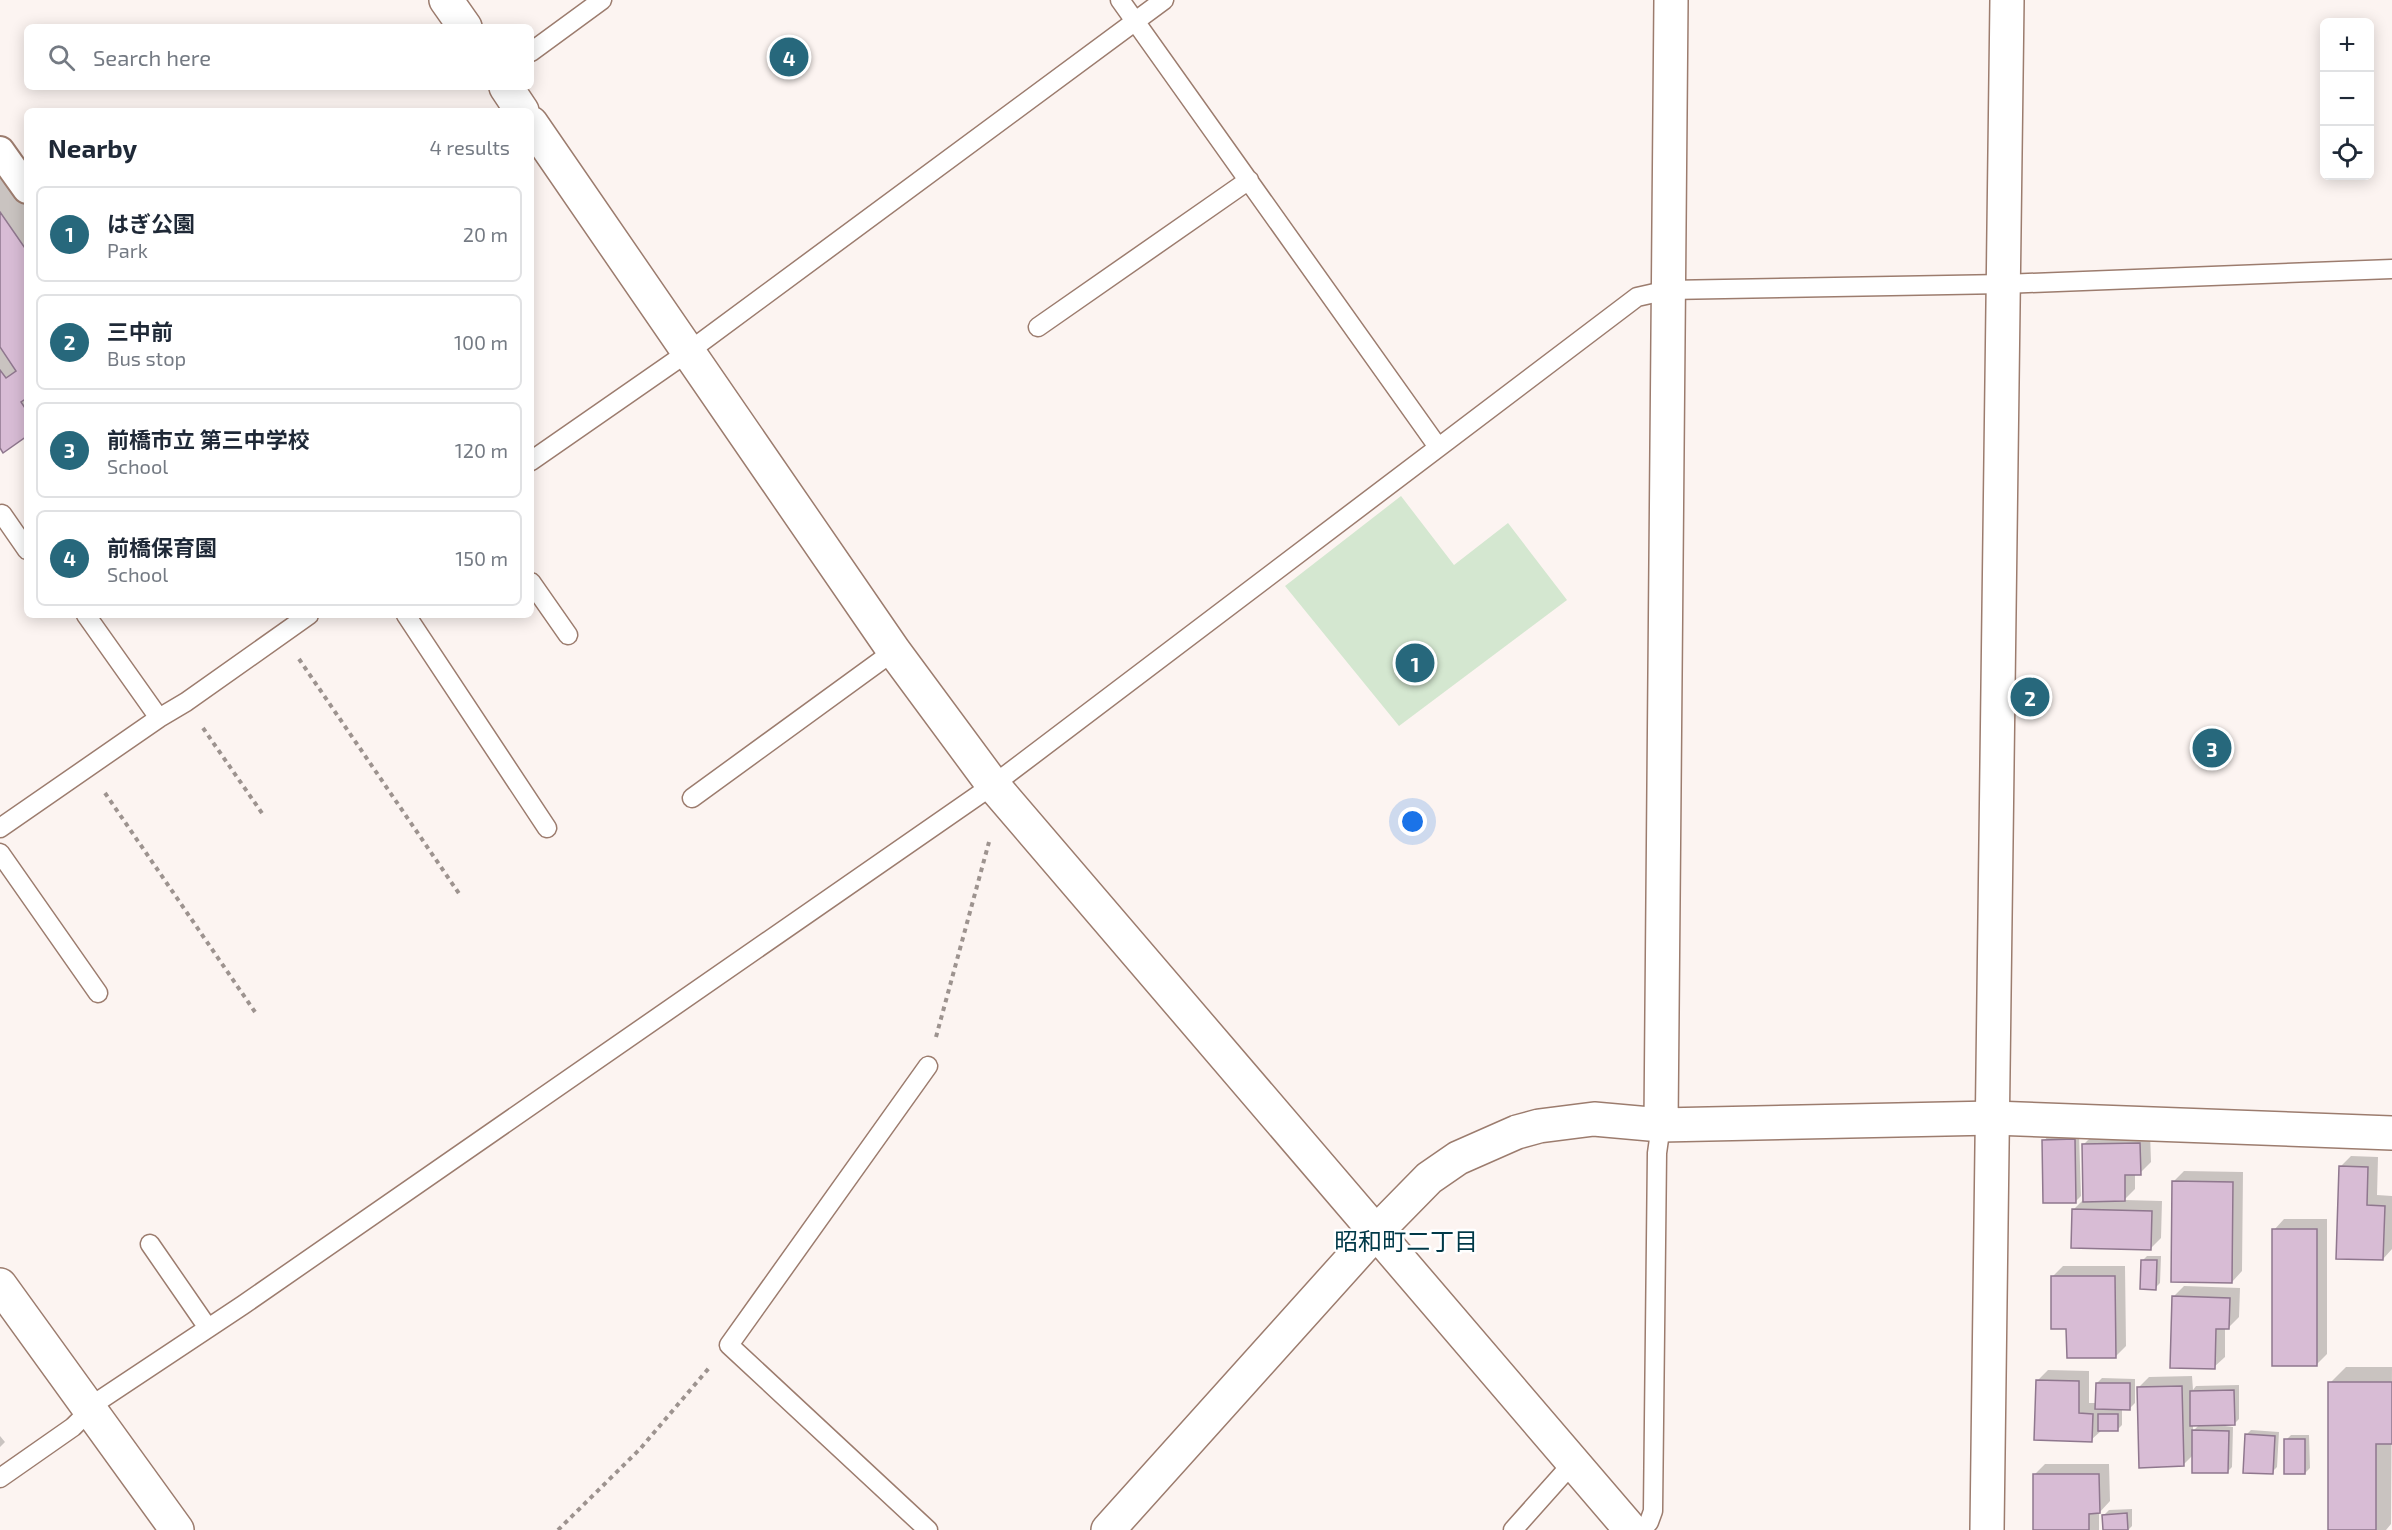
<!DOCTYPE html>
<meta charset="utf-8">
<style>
:root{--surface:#fff;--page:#f6f6f7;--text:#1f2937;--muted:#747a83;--line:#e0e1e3;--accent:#27687c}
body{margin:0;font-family:"Exo 2","Noto Sans JP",sans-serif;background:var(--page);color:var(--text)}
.controls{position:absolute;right:18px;top:18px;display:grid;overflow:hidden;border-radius:9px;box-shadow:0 3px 15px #0003}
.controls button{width:54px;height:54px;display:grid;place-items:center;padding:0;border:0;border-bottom:2px solid var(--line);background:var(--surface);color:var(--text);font:30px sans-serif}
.you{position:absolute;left:1413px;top:822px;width:21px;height:21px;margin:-15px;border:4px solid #fff;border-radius:50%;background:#1a73e8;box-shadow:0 0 0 9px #1a73e833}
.badge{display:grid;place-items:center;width:39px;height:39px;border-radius:50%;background:var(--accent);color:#fff;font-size:20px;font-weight:700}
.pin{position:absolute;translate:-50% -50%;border:3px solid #fff;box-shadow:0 2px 6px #0006}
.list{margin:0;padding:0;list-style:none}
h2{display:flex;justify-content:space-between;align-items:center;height:78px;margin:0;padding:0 24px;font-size:26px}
h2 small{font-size:20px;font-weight:400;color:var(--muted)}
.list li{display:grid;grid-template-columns:39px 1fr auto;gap:18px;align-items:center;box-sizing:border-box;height:96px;margin:0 12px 12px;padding:0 12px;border:2px solid var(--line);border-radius:9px}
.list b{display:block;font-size:22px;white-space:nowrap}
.list p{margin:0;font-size:20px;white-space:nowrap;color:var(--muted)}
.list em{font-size:20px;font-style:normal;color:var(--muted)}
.icon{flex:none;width:33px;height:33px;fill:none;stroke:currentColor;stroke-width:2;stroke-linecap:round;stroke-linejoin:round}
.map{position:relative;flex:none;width:2392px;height:1530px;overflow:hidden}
.search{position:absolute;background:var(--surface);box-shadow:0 3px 15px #0003;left:24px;top:24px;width:510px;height:66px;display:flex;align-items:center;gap:15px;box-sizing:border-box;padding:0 21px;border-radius:9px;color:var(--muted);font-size:22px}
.panel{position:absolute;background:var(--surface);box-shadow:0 3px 15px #0003;left:24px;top:108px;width:510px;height:510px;border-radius:9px}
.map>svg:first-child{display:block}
</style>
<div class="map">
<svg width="2392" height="1530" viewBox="0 0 2392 1530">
<rect width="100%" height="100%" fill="#fcf4f1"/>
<path fill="#d4e7d0" d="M1401 496 1454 565 1508 523 1567 600 1399 726 1285 586Z"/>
<path fill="#0003" fill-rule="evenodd" d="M0 162 27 201V434L0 446Z
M2150 1133 2151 1162 2140 1173H2135V1189L2124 1200 2162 1201 2161 1238 2150 1249 2074 1209 2085 1198 2084 1144 2094 1134Z
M2079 1135 2081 1196 2076 1201 2044 1141 2048 1136Z
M2351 1156 2378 1157 2377 1195 2392 1196V1249L2383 1259 2340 1167Z
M2184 1171 2243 1172 2242 1271 2232 1282 2173 1182Z
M2284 1219H2327V1354L2316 1365 2274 1230Z
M2147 1256H2161L2160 1283 2155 1288 2142 1261Z
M2063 1266H2125L2126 1346 2116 1356 2068 1327 2052 1277Z
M2184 1286 2240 1288 2239 1317 2228 1328H2225V1357L2214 1367 2174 1296Z
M2346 1367H2392L2391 1524 2386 1530H2330V1383Z
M2048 1370 2089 1371V1403H2097V1383L2102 1378 2135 1379V1403L2130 1408H2122V1425L2117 1430H2102L2091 1440 2037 1381Z
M2192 1376 2193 1390 2196 1386 2239 1385V1419L2234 1424H2225V1426L2233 1427 2232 1467 2227 1472 2193 1455 2183 1465 2139 1387 2149 1377ZM2193 1424H2200L2193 1431Z
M2251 1430 2279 1432 2277 1467 2272 1472 2246 1435Z
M2291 1435H2309L2310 1468 2305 1473 2286 1440Z
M0 1436 5 1442 0 1447Z
M2045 1464H2109L2110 1501 2099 1513V1530H2035V1474Z
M2132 1509V1526L2128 1530H2105L2104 1515 2109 1510Z"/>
<path fill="#d8bcd5" stroke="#8f778e" stroke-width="1.5" d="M0 212 27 251V398L21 402 27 411V436L3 453 0 448V370L6 378 16 371 0 347Z
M2075 1139 2076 1203H2043L2042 1140Z
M2140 1143 2141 1175H2125V1201L2083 1202 2082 1144Z
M2339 1166 2368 1167 2367 1205 2385 1206 2383 1260 2336 1259Z
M2172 1181 2233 1182 2232 1283 2171 1282Z
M2072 1209 2152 1211 2151 1250 2071 1248Z
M2272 1229H2317V1366H2272Z
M2141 1260H2157L2156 1290 2140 1289Z
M2051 1276H2115L2116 1358H2067L2066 1329H2051Z
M2172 1296 2230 1298 2229 1329H2216L2215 1369 2170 1368Z
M2036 1380 2079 1381V1413L2093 1414 2092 1442 2034 1440Z
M2328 1382H2392V1444H2376V1530H2328Z
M2096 1383H2130V1410L2095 1409Z
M2182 1386 2184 1466 2139 1468 2137 1387Z
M2234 1390 2235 1425 2190 1426V1391Z
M2098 1414H2118V1431H2098Z
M2192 1430 2229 1431 2228 1473H2192Z
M2245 1434 2275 1436 2273 1474 2243 1473Z
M2284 1439H2305V1474H2284Z
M2033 1474H2099L2100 1513 2089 1514V1530H2033Z
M2127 1513 2128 1530H2103L2102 1515Z"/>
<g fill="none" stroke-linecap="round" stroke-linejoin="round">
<defs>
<path id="service" d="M1120 0 1438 447
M531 52 602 0
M1038 327 1249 180
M531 461 688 352 1164 0
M2 514 27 550
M531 582 568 635
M86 615 159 718
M406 615 547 828
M692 798 894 651
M0 828 159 718 186 702 309 615
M0 853 98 993
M150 1244 208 1328
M0 1478 73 1427 100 1400 243 1305 993 785 1637 297 1668 290 2004 284 2392 269
M928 1530 729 1345 928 1066
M1513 1530 1562 1475 1575 1467
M1642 1530 1649 1522 1653 1511 1657 1153 1661 1125"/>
<path id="pedestrian" d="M0 151 27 189"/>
<path id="minor" d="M446 0 465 27
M506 87 522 111
M531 123 894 651 993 785 1631 1530
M1661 1125 1671 0
M0 1285 177 1530
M1108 1530 1376 1232 1429 1178 1458 1158 1517 1132 1539 1126 1594 1119 1661 1125 1993 1118 2392 1133"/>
<path id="tertiary" d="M1987 1530 2007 0"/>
</defs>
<use href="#service" stroke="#9c7c6e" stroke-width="21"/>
<use href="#pedestrian" stroke="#9c7c6e" stroke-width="32"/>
<use href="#minor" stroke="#9c7c6e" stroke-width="36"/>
<use href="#tertiary" stroke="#9c7c6e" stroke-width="36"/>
<path stroke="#9d938f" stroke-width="4" stroke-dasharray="4.5 4.5" stroke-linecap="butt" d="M299 659 460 895
M203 728 264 816
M105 793 255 1012
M936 1037 989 842
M558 1530 640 1449 709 1368"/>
<use href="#service" stroke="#fff" stroke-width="18"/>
<use href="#pedestrian" stroke="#fff" stroke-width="28"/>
<use href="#minor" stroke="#fff" stroke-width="33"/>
<use href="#tertiary" stroke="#fff" stroke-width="33"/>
</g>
<g text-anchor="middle" stroke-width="5" stroke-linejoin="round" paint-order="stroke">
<g font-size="24" fill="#003948" stroke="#fff">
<text x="1406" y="1250">昭和町二丁目</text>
</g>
</g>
</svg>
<div class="controls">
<button>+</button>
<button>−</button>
<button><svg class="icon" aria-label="locate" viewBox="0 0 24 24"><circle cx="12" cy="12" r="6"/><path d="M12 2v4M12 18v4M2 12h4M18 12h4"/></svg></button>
</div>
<div class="you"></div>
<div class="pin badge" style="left:1415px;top:663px">1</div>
<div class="pin badge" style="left:2030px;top:697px">2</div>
<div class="pin badge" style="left:2212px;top:748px">3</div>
<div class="pin badge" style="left:789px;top:57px">4</div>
<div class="search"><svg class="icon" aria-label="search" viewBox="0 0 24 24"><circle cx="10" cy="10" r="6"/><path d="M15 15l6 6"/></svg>Search here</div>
<section class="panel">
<h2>Nearby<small>4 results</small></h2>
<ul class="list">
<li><span class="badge">1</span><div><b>はぎ公園</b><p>Park</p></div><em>20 m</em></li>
<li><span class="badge">2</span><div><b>三中前</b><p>Bus stop</p></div><em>100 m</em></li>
<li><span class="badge">3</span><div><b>前橋市立 第三中学校</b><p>School</p></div><em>120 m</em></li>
<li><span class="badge">4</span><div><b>前橋保育園</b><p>School</p></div><em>150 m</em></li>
</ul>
</section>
</div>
